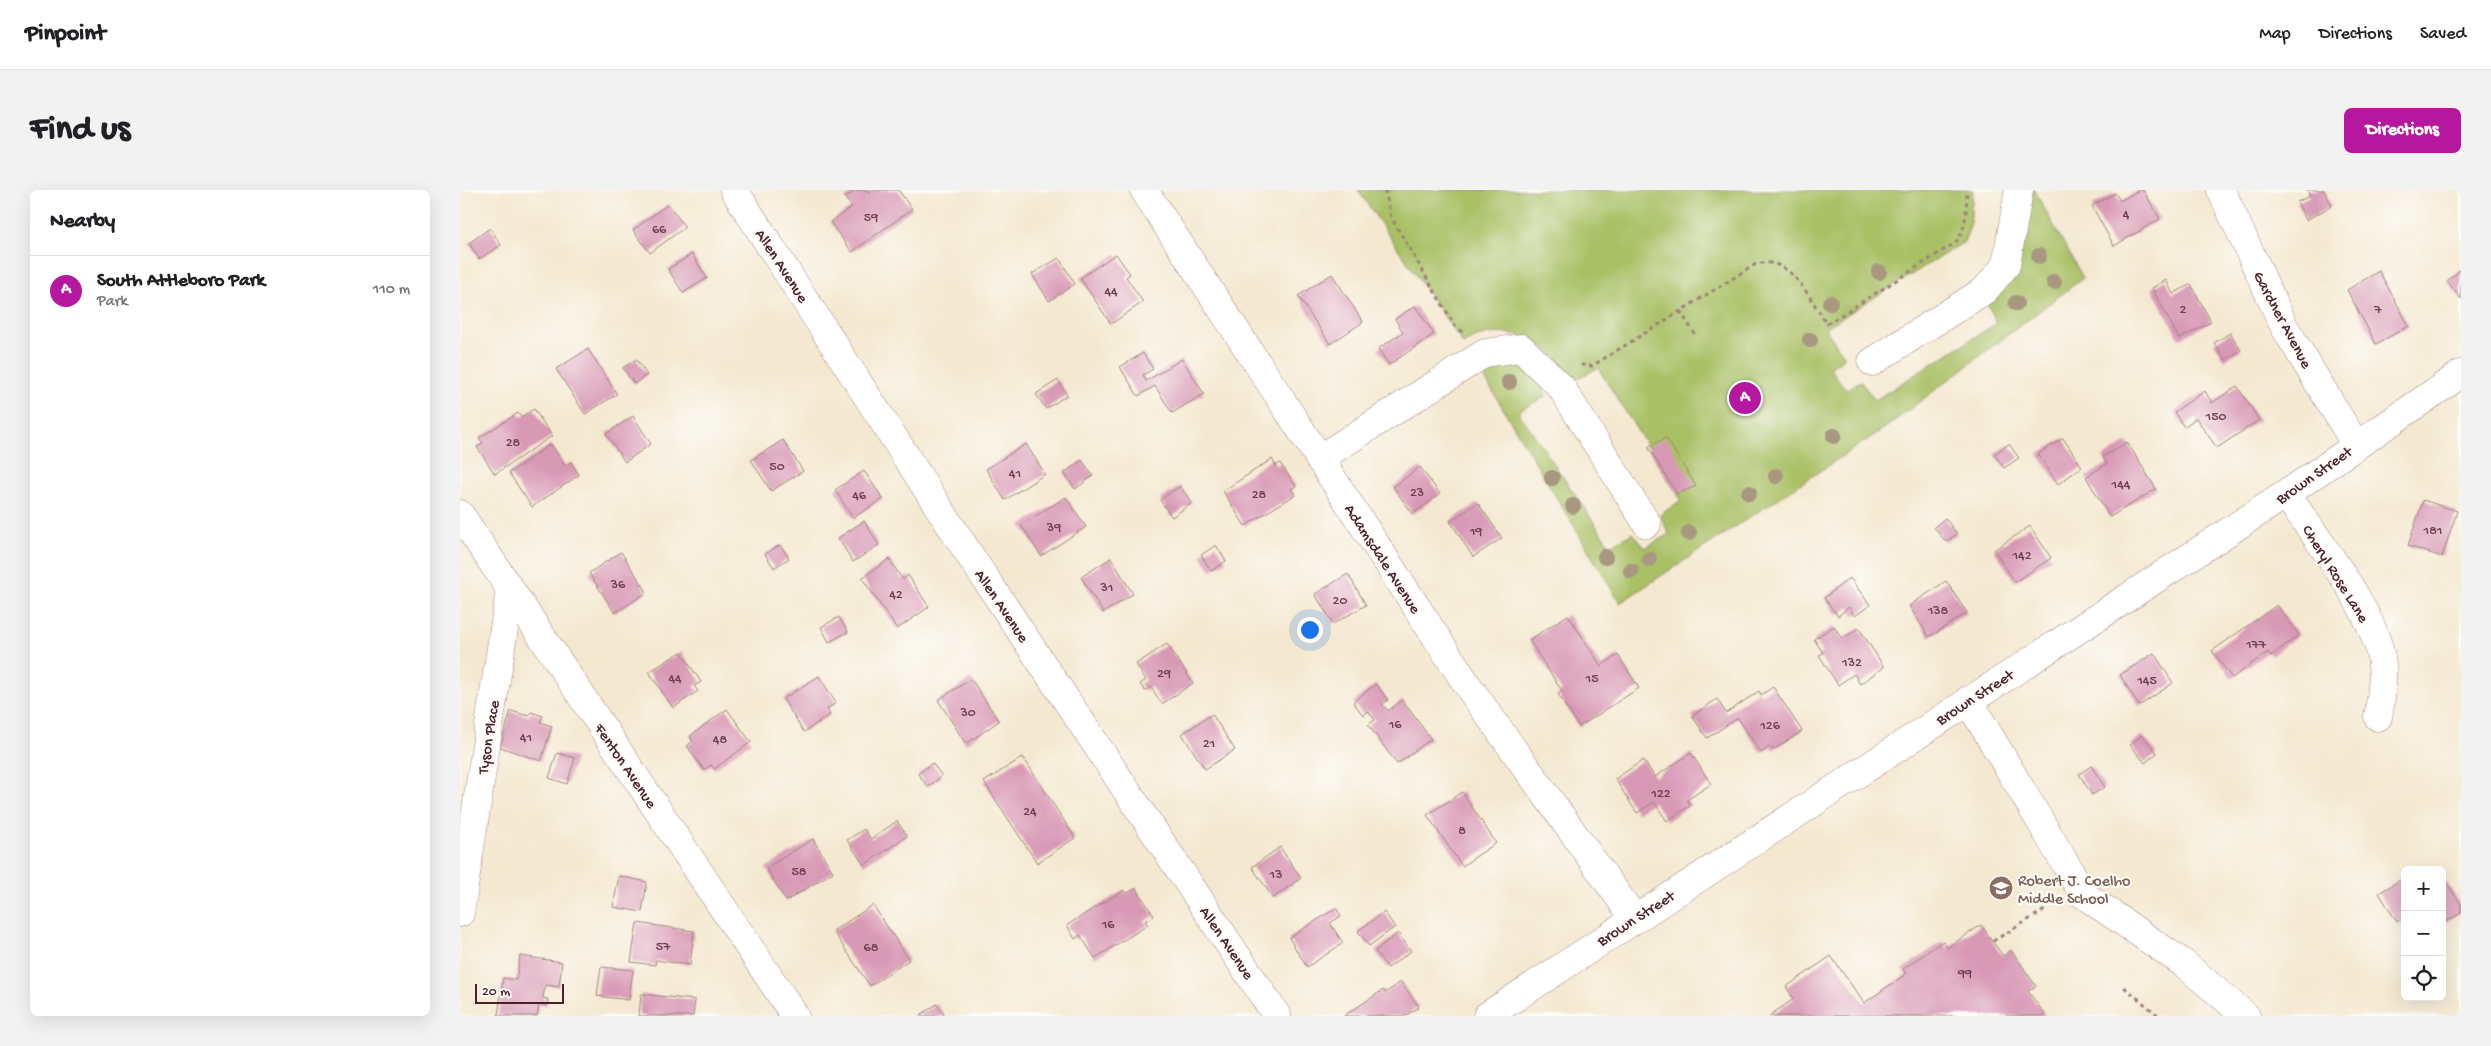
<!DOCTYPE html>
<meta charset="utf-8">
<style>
:root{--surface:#fff;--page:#f2f2f2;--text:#202124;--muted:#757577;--line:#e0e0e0;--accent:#b5179e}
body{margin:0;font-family:"Gochi Hand",sans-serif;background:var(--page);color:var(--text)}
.controls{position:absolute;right:15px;bottom:15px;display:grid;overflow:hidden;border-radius:8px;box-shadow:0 5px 20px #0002}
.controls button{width:45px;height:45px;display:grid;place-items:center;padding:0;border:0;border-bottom:1px solid var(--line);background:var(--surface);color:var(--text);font:25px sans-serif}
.scale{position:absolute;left:15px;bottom:12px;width:89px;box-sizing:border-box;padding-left:5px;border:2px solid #4a1f2b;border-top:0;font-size:14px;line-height:18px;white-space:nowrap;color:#4a1f2b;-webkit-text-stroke:4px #fdfcf7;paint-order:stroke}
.you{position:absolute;left:849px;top:439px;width:18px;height:18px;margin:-12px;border:4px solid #fff;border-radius:50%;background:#1a73e8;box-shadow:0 0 0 8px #1a73e833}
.badge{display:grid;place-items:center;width:32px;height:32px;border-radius:50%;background:var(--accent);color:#fff;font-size:16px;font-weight:700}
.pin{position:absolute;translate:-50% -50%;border:2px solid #fff;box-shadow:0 1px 5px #0006}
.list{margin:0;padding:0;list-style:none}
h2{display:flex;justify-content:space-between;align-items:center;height:65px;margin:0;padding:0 20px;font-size:21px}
h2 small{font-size:16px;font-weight:400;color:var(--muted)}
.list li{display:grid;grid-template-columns:32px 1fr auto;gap:15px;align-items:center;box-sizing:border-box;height:70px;padding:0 20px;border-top:1px solid var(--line)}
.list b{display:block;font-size:19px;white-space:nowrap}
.list p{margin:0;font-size:16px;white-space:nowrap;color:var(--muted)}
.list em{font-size:16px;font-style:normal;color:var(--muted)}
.icon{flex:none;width:28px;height:28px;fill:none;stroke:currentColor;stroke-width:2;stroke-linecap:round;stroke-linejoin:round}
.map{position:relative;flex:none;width:2001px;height:826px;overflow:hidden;border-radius:8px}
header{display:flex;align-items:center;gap:30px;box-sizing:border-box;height:70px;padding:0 25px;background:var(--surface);border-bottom:1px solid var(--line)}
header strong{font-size:24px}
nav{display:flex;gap:28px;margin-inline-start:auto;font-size:18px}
.intro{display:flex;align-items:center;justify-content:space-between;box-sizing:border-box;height:120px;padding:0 30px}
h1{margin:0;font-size:35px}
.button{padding:12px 22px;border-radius:8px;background:var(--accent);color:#fff;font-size:18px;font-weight:700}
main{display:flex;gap:30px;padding:0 30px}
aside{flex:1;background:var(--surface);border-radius:8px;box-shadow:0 5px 20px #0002}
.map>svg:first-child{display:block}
</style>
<header>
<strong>Pinpoint</strong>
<nav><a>Map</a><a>Directions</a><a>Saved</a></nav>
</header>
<div class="intro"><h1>Find us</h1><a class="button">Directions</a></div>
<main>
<aside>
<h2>Nearby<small></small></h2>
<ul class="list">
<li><span class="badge">A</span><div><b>South Attleboro Park</b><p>Park</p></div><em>110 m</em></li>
</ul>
</aside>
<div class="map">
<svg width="2001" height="826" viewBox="0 0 2001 826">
<rect width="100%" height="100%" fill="#fdfcf7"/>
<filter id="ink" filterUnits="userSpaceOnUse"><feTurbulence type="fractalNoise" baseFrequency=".02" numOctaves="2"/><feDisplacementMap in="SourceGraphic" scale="10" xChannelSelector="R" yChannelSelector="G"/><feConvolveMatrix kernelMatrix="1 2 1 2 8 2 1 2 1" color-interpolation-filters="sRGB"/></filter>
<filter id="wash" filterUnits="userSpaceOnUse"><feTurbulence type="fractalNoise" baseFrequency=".0096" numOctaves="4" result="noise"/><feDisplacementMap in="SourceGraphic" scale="20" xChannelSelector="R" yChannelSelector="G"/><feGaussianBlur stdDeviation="1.12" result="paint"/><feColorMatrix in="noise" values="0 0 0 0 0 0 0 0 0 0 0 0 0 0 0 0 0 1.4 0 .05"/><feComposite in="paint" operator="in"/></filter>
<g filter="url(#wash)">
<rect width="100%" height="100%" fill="#f4e8d0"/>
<path fill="#a9c065" stroke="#7a7048" d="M898 0H1513L1510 36 1504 52 1365 138 1385 167 1370 178 1386 200 1400 191 1415 210 1537 133 1525 109 1568 0H1574L1623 88 1425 238 1160 413 1018 177 1057 168 1072 181 1087 206 1058 221 1150 356 1173 343 1185 358 1209 344 1200 325 1221 310 1138 178 1114 190C1104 177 1092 160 1076 152 1054 140 1024 140 1003 154Z"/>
<g id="blocks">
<path fill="#d899b5" d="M395 0H407L409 3 413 0H438L452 19 392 62 370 32 392 17 385 8Z
M1679 0H1683L1700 29 1654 56 1632 16 1655 3 1660 11Z
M1847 0H1864L1872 16 1846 30 1837 12 1850 6Z
M208 14 225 37 190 63 173 40Z
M30 38 41 55 19 69 9 53Z
M232 64 247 88 223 103 208 79Z
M656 64 670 84 666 87 683 112 651 134 620 88Z
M599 68 615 94 589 111 572 84Z
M2001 79V109L1987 91Z
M1919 81 1949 136 1916 154 1887 100Z
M872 84 903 132 870 154 838 106Z
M1706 90 1713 104 1731 94 1751 132 1719 149 1692 98Z
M955 116 974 144 929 175 918 159 943 142 935 129Z
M1770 143 1781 160 1765 170 1754 153Z
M128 159 157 204 125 224 96 179Z
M683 163 693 179 683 185 686 191 722 169 744 204 712 223 695 196 678 206 660 177Z
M176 169 187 185 174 194 163 178Z
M598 190 607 205 586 219 576 204Z
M1777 196 1799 230 1757 258 1736 228 1724 237 1714 222 1745 201 1752 213Z
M74 219 92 246 35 284 17 257 23 253 19 248 58 223 61 227Z
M173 226 191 254 165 272 146 244Z
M1206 248 1236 296 1217 304 1188 257Z
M1603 248 1622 277 1598 294 1578 264Z
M323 250 343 281 311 301 291 270Z
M1667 252 1696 299 1650 327 1626 287 1647 274 1643 267Z
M91 254 105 276 111 272 119 285 72 317 49 283Z
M566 254 585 284 545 310 526 279Z
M1549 254 1559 268 1544 278 1534 264Z
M812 269 816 276 820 273 836 296 831 299 835 305 785 336 763 301Z
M622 270 633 286 615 299 604 283Z
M960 277 980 304 953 324 933 297Z
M404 281 423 309 393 328 375 300Z
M720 296 732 313 712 327 700 310Z
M606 307 626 337 581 366 561 335Z
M1963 310 1997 321 1982 367 1948 356Z
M1018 313 1042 348 1013 367 990 331Z
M1485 328 1497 344 1486 352 1474 337Z
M404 331 419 355 393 372 378 348Z
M1570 336 1591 368 1555 392 1534 360Z
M320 355 329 368 314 378 305 364Z
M756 355 766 371 751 381 741 365Z
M161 362 187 402 155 423 129 383Z
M651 368 673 404 643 423 621 387Z
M429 369 443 390 448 385 469 417 437 439 402 388Z
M888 384 906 415 873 434 855 404Z
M1390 388 1410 415 1395 426 1389 417 1378 426 1364 408Z
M1486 391 1507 423 1469 447 1449 416Z
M1817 415 1839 445 1811 466 1808 462 1772 488 1752 461Z
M1108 425 1141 476 1158 465 1179 498 1119 537 1098 504 1102 501 1069 450Z
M379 427 388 442 369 452 361 437Z
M1374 436 1382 449 1399 438 1424 477 1400 494 1394 484 1378 495 1359 465 1363 463 1354 449Z
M707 454 733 493 702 514 691 497 685 501 680 494 686 490 676 474Z
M221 462 241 492 234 496 238 501 213 518 189 482Z
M1694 463 1713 493 1679 516 1660 485Z
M359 486 376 513 367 519 370 525 344 542 323 509Z
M511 489 539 531 506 554 478 510Z
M916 494 928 510 922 514 928 521 942 510 971 549 937 574 908 535 915 530 908 521 903 525 893 512Z
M1313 497 1342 541 1313 560 1311 556 1301 563 1278 528 1247 548 1232 526 1257 509 1266 523 1299 501 1301 505Z
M267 519 291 552 254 579 251 575 244 580 227 556 233 551 230 546Z
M51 521 69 526 71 522 83 526 80 532 92 536 81 571 40 557Z
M752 524 775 560 745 579 722 544Z
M1682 545 1697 563 1685 573 1670 555Z
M97 563 115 568 107 594 89 588Z
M1231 563 1251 594 1227 610 1231 615 1207 631 1194 612 1177 623 1155 589 1183 570 1195 587Z
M563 567 615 648 577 673 524 592Z
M472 573 482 586 468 597 458 584Z
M1631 576 1645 597 1632 605 1619 584Z
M1002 602 1036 653 1002 676 967 625Z
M437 631 447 646 404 675 387 650 404 639 411 649Z
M353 649 373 682 326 711 306 678Z
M820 657 841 688 813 708 792 677Z
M1982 685 2001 715V723L1982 734Z
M159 686 187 692 182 722 153 717Z
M1945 687V727L1937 732 1919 703Z
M676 698 694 726 685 731 688 735 635 768 620 745 615 749 607 735 664 700 666 704Z
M413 715 449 770 410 796 373 741Z
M876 718 881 726 870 733 883 753 847 777 829 748Z
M924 722 935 737 909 756 898 741Z
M177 733 234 741 230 775 196 770 195 775 171 772Z
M1521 735 1543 766 1551 760 1576 796 1568 801 1586 826H1309L1334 809 1326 797 1371 766 1404 813 1446 784 1443 779 1483 751 1487 758Z
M938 743 951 761 928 778 915 761Z
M60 766 102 772 99 797 85 795 83 808 88 809 87 816 79 815 77 826H38L43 788 56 790Z
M141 777 173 780 169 810 137 806Z
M941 792 959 817 945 826H884L923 800 925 803Z
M181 804 235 810 233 826H179Z
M477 814 485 826H459Z"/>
</g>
</g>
<g filter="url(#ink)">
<use href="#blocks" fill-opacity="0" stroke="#9f847e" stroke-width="1"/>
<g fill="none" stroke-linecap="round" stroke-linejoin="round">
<defs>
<path id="minor" d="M274 0 505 358 817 826
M684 0 1010 499 1174 728
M1761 0 1825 138 1896 255
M1412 172 1525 100 1546 75 1559 0
M859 269 1025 163 1061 158 1101 197 1187 334
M1826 304C1856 348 1907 411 1920 462 1925 483 1922 506 1918 527
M0 324 335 826
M1508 510 1624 705 1723 773 1786 826
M0 723 50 400
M1027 826 1826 304 2001 184"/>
</defs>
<use href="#minor" stroke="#9f847e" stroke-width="29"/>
<path stroke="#9f847e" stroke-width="3" stroke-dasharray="4 4" stroke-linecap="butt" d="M925 0 931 27 995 136 1003 142
M1220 121 1235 144
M1121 175 1132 176 1296 74C1331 64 1350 110 1367 134L1495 53C1508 39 1506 18 1507 0
M1533 751 1588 718
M1664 797 1699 826"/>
<use href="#minor" stroke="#fff" stroke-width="28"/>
</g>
<g fill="#a99880">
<circle cx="1579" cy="66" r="8"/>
<circle cx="1419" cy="82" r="8"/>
<circle cx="1594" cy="92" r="8"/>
<circle cx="1370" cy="113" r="8"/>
<circle cx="1556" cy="113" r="8"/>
<circle cx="1350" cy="150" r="8"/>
<circle cx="1049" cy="192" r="8"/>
<circle cx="1374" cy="246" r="8"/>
<circle cx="1316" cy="286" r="8"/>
<circle cx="1092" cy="288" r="8"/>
<circle cx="1289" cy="303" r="8"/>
<circle cx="1113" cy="316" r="8"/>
<circle cx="1229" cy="343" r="8"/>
<circle cx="1145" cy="367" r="8"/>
<circle cx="1189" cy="369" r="8"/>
<circle cx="1171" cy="381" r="8"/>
</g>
</g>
<defs>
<symbol id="school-disc" viewBox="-11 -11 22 22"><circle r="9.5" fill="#8d6e63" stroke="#fdfcf7"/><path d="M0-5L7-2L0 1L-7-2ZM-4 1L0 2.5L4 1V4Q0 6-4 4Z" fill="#fff"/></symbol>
</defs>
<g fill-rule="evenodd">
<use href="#school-disc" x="1527" y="684" width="28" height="28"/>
</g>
<g text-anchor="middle" stroke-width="4.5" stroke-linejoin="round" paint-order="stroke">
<g font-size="14" fill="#6e3e4e">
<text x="1666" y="28">4</text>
<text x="411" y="31">59</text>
<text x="199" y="43">66</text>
<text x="651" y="105">44</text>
<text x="1723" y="123">2</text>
<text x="1918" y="123">7</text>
<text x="1756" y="230">150</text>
<text x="53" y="256">28</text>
<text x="317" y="280">50</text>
<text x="555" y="287">41</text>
<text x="1661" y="298">144</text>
<text x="957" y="306">23</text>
<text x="799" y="308">28</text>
<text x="399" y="309">46</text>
<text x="594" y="341">39</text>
<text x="1973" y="344">181</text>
<text x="1016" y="345">19</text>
<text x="1562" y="369">142</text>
<text x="158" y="398">36</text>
<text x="647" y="401">31</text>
<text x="436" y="408">42</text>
<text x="880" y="414">20</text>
<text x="1478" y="424">138</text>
<text x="1796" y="458">177</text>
<text x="1392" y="476">132</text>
<text x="704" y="487">29</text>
<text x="215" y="492">44</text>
<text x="1132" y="492">15</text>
<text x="1687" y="494">145</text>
<text x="508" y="526">30</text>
<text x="935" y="538">16</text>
<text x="1310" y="539">126</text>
<text x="66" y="551">41</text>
<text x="260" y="553">48</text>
<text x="749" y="557">21</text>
<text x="1201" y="607">122</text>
<text x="570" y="625">24</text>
<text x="1002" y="644">8</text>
<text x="339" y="685">58</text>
<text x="816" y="688">13</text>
<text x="648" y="738">16</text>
<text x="203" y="760">57</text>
<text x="411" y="761">68</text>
<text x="1505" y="787">99</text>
</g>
<g font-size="16" fill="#4a1f2b" stroke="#fdfcf7">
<text transform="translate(323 75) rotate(57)" y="6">Allen Avenue</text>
<text transform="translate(1824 129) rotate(62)" y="6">Gardner Avenue</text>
<text transform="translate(1853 284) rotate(-35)" y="6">Brown Street</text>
<text transform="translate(924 368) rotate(57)" y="6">Adamsdale Avenue</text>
<text transform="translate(1877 383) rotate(58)" y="6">Cheryl Rose Lane</text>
<text transform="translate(543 415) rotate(56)" y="6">Allen Avenue</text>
<text transform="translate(1514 506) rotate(-33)" y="6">Brown Street</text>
<text transform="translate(27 547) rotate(-81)" y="6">Tyson Place</text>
<text transform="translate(167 575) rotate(56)" y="6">Fenton Avenue</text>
<text transform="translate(1175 727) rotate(-33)" y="6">Brown Street</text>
<text transform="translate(768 752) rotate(56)" y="6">Allen Avenue</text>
</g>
<g font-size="16" fill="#785e54" stroke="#fdfcf7" text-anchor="start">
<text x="1558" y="695">Robert J. Coelho<tspan x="1558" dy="18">Middle School</tspan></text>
</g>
</g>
</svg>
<div class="controls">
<button>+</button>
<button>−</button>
<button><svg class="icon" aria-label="locate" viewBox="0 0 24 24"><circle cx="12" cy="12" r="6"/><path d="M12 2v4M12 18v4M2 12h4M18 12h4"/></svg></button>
</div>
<div class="scale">20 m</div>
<div class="you"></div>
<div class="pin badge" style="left:1285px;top:208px">A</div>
</div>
</main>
